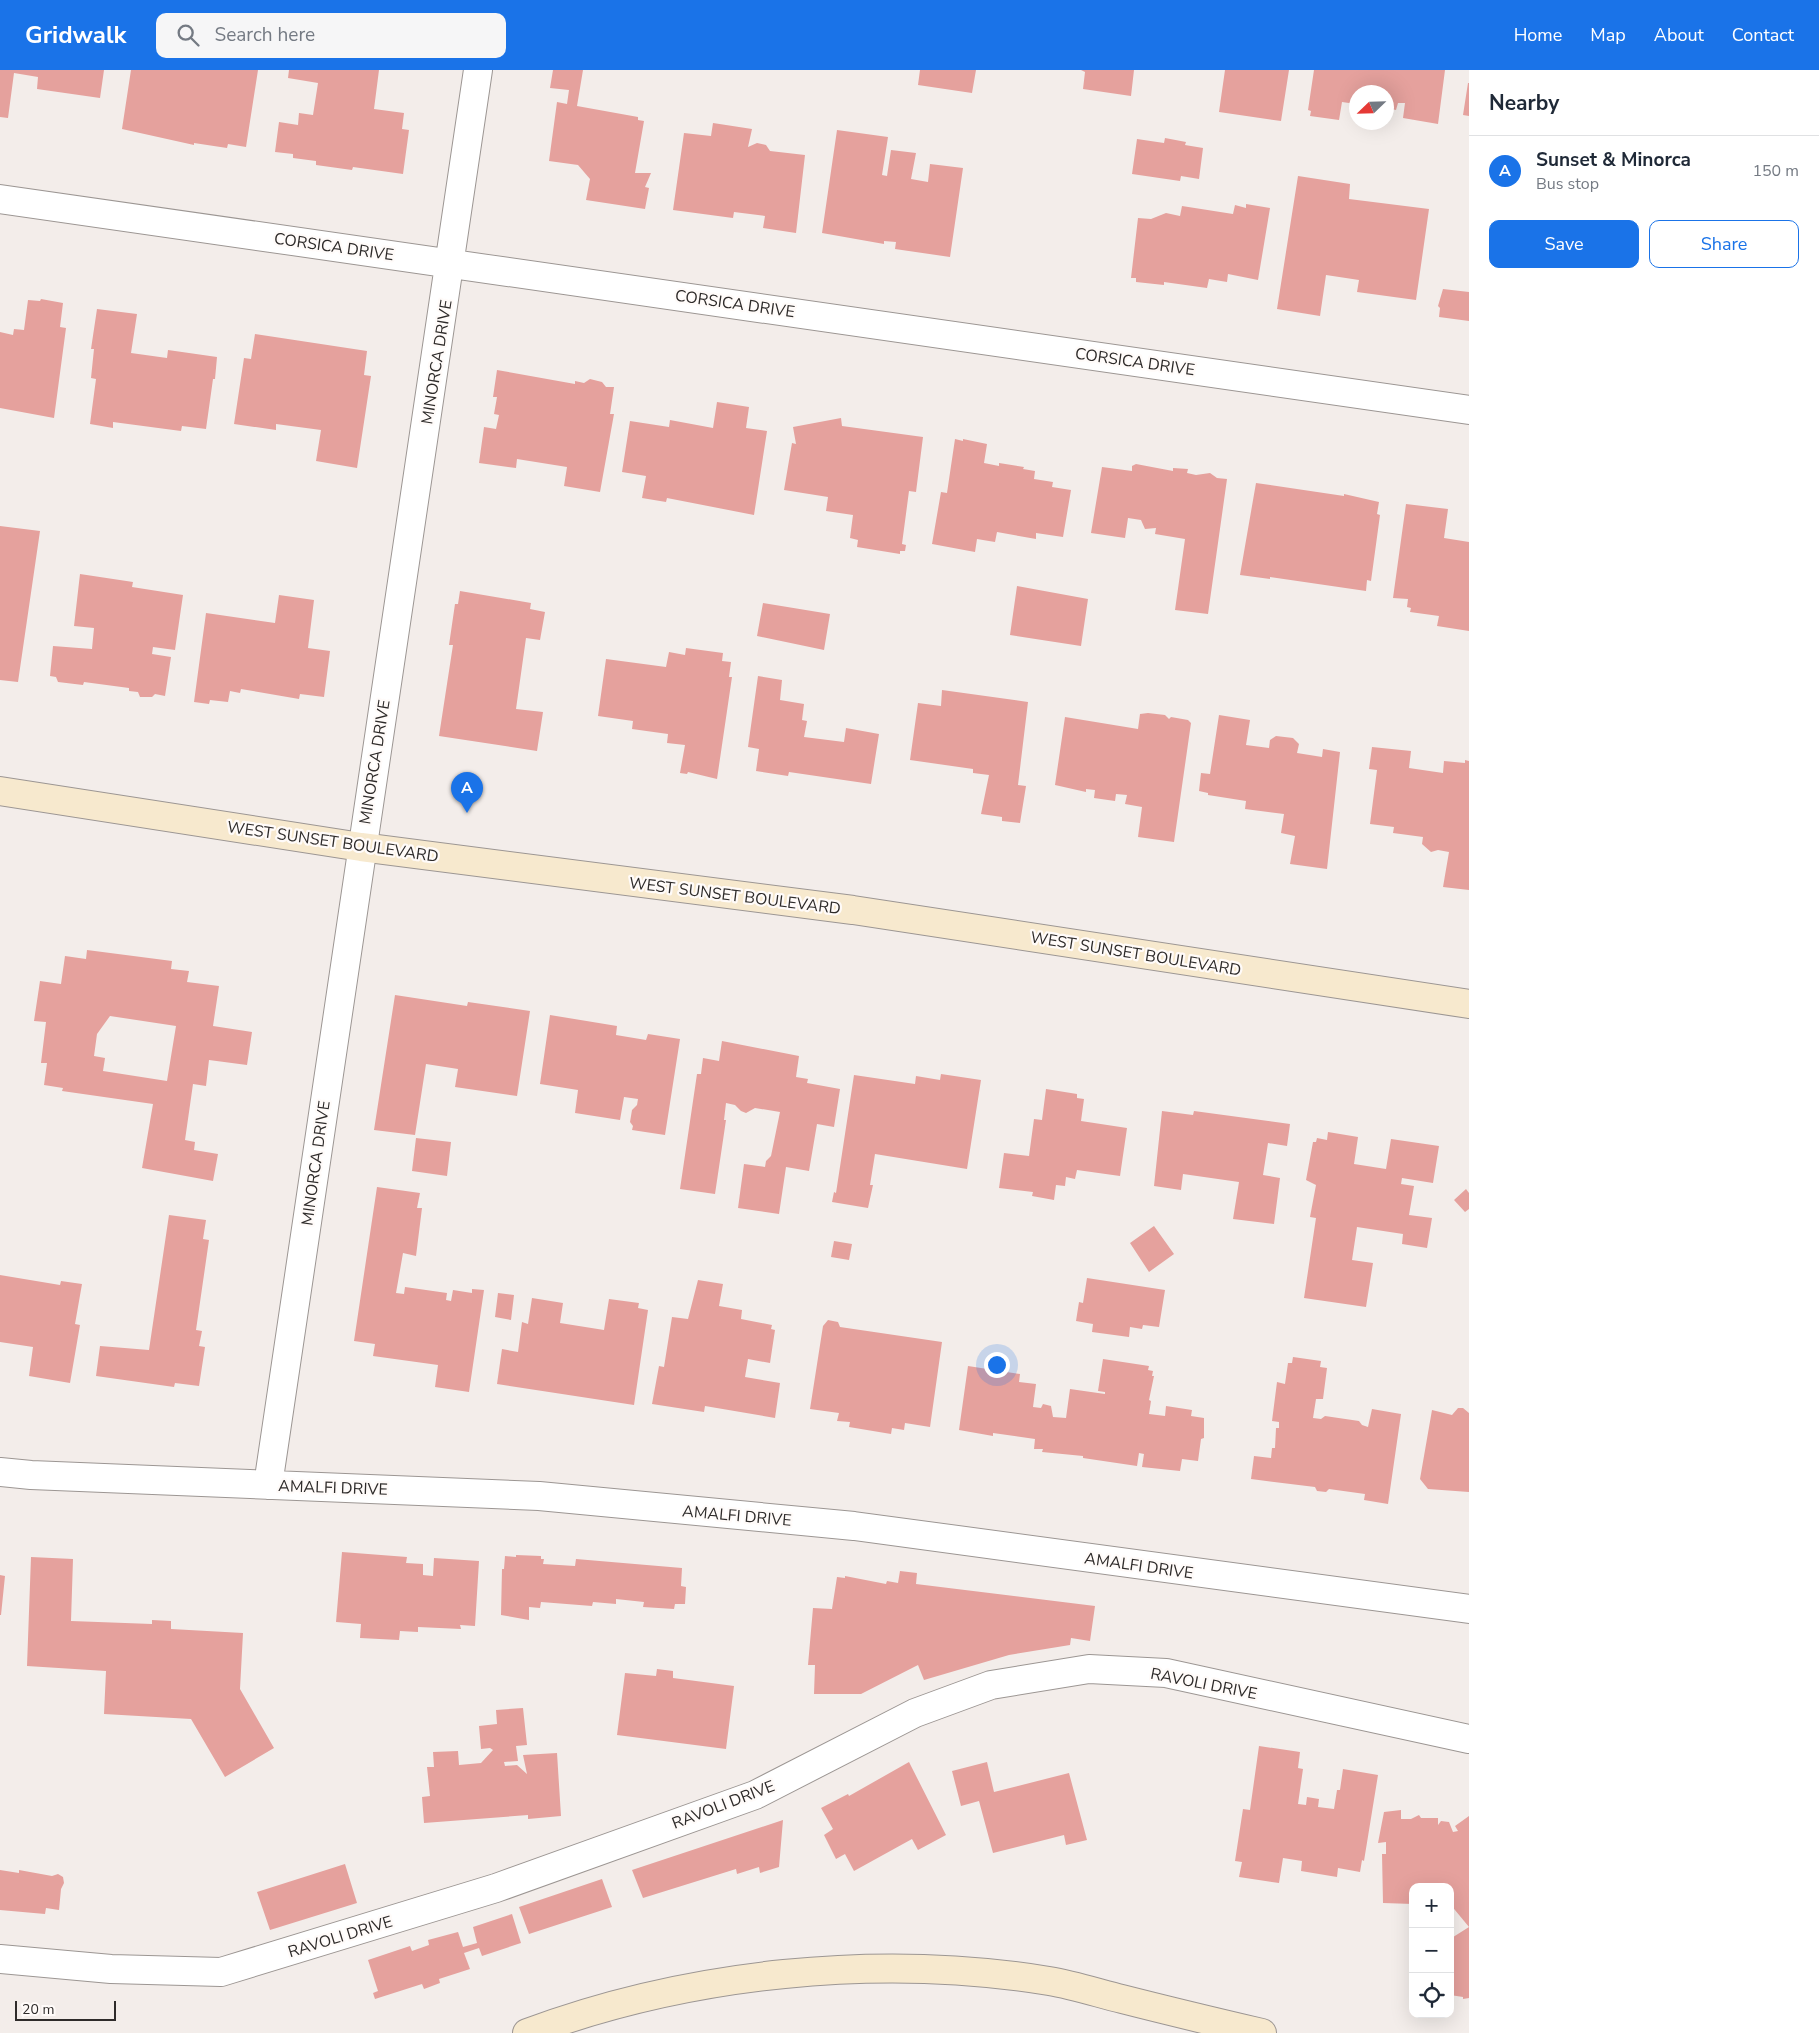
<!DOCTYPE html>
<meta charset="utf-8">
<style>
:root{--surface:#fff;--page:#f6f6f7;--text:#1f2937;--muted:#747a83;--line:#e0e1e3;--accent:#1a73e8}
body{margin:0;font-family:"Nunito Sans",sans-serif;background:var(--page);color:var(--text)}
.controls{position:absolute;right:15px;bottom:15px;display:grid;overflow:hidden;border-radius:10px;box-shadow:0 5px 20px #0002}
.controls button{width:45px;height:45px;display:grid;place-items:center;padding:0;border:0;border-bottom:1px solid var(--line);background:var(--surface);color:var(--text);font:25px sans-serif}
.compass{position:absolute;left:1349px;top:15px;width:45px;height:45px;border-radius:50%;background:var(--surface);box-shadow:0 5px 20px #0002;rotate:247deg}
.scale{position:absolute;left:15px;bottom:12px;width:101px;box-sizing:border-box;padding-left:5px;border:2px solid #2e2b2a;border-top:0;font-size:14px;line-height:18px;white-space:nowrap;color:#2e2b2a;-webkit-text-stroke:4px #fffbf9;paint-order:stroke}
.you{position:absolute;left:996px;top:1294px;width:18px;height:18px;margin:-12px;border:4px solid #fff;border-radius:50%;background:#1a73e8;box-shadow:0 0 0 8px #1a73e833}
.badge{display:grid;place-items:center;width:32px;height:32px;border-radius:50%;background:var(--accent);color:#fff;font-size:16px;font-weight:700}
.pin{position:absolute;translate:-50% -41px;filter:drop-shadow(0 1px 2px #0008)}
.pin::after{content:'';position:absolute;top:26px;width:18px;height:15px;background:inherit;clip-path:polygon(0 0,100% 0,50% 100%)}
.list{margin:0;padding:0;list-style:none}
h2{display:flex;justify-content:space-between;align-items:center;height:65px;margin:0;padding:0 20px;font-size:21px}
h2 small{font-size:16px;font-weight:400;color:var(--muted)}
.list li{display:grid;grid-template-columns:32px 1fr auto;gap:15px;align-items:center;box-sizing:border-box;height:70px;padding:0 20px;border-top:1px solid var(--line)}
.list b{display:block;font-size:19px;white-space:nowrap}
.list p{margin:0;font-size:16px;white-space:nowrap;color:var(--muted)}
.list em{font-size:16px;font-style:normal;color:var(--muted)}
.actions{display:flex;gap:10px;padding:15px 20px}
.actions a{flex:1;padding:11px 0;border:1px solid var(--accent);border-radius:10px;text-align:center;font-size:18px;color:var(--accent)}
.actions .main{background:var(--accent);color:#fff}
.icon{flex:none;width:28px;height:28px;fill:none;stroke:currentColor;stroke-width:2;stroke-linecap:round;stroke-linejoin:round}
.map{position:relative;flex:none;width:1469px;height:1963px;overflow:hidden}
header{display:flex;align-items:center;gap:30px;box-sizing:border-box;height:70px;padding:0 25px;background:var(--accent);color:#fff}
header strong{font-size:24px}
nav{display:flex;gap:28px;margin-inline-start:auto;font-size:18px}
.search{width:350px;height:45px;background:var(--page);display:flex;align-items:center;gap:12px;box-sizing:border-box;padding:0 18px;border-radius:10px;color:var(--muted);font-size:19px}
main{display:flex}
aside{flex:1;background:var(--surface)}
.map>svg:first-child{display:block}
</style>
<header>
<strong>Gridwalk</strong>
<div class="search"><svg class="icon" aria-label="search" viewBox="0 0 24 24"><circle cx="10" cy="10" r="6"/><path d="M15 15l6 6"/></svg>Search here</div>
<nav><a>Home</a><a>Map</a><a>About</a><a>Contact</a></nav>
</header>
<main>
<div class="map">
<svg width="1469" height="1963" viewBox="0 0 1469 1963">
<rect width="100%" height="100%" fill="#f3edea"/>
<path fill="#e5a19d" fill-rule="evenodd" d="M0 0H104L100 28 37 19 38 7 14 3 8 48 0 47Z
M131 0H258L246 77 228 74 227 78 194 73V75L122 59Z
M289 0H379L374 39 404 43 402 59 409 60 403 104 353 97 352 100 316 95V91L293 88V84L275 82 279 52 298 55 299 43 313 45 318 13 288 8Z
M553 0H583L577 36 638 47V50L644 51 635 103H651L645 117 649 118 645 139 586 130 590 109 578 95 549 91 557 32 567 34 569 20 550 18Z
M920 0H976L972 23 918 15Z
M1081 0H1134L1131 26 1083 19 1085 2Z
M1225 0H1289L1281 51 1219 42Z
M1314 0H1445L1438 54 1403 48 1405 33H1398L1396 40 1386 38V22H1356V34L1342 32 1339 50 1310 46 1311 41 1308 40Z
M1468 13H1469V46L1463 45Z
M713 53 752 59 748 77 757 73 766 75 770 81 805 85 796 163 763 158 765 146 734 142 733 148 673 140 684 63 711 66Z
M837 60 888 67 882 105 887 106 891 80 916 83 911 109 928 112 930 94 963 98 950 187 895 179 896 172 884 171V174L822 163Z
M1165 68 1186 72 1185 75 1203 78 1199 109 1181 106 1180 111 1132 104 1137 69 1164 73Z
M1298 106 1350 114 1349 129 1429 139 1416 230 1357 222 1359 210 1326 205 1320 246 1277 239Z
M1246 134 1270 138 1258 210 1228 204 1227 212 1209 209 1207 218 1164 212V215L1136 212V208H1131L1138 148 1151 149 1166 143 1180 146 1182 136 1233 144 1235 135 1246 138Z
M1443 219 1469 222V251L1439 247 1440 238 1438 236Z
M41 229 63 233 60 257 66 258 54 348 0 338V262L13 265 14 259 24 260 28 230 40 231Z
M97 239 137 244 131 283 167 288 168 280 217 287 215 309H213L206 359 182 356 181 361 113 352V358L90 354 96 309 91 308 94 279H91Z
M255 264 367 281 364 305 371 306 357 398 316 391 321 360 276 354V360L234 354 244 288 251 289Z
M497 300 575 314V311L584 313 590 309 602 312 606 317H614L610 344H614L600 422 564 416 567 397 517 389 516 398 479 393 484 357 496 359 499 345 494 344 497 327H493Z
M717 332 749 337 746 358 767 361 754 445 667 428 666 432 642 428 646 406 622 402 630 351 669 357 670 350 713 358Z
M841 348 842 356 923 367 916 422 909 421 902 474 906 475 905 481H900V484L857 477 858 470 850 468 853 445 826 441 828 427 784 420 792 373 796 374 793 357Z
M955 369 963 371V369L987 374 984 393 999 396V393L1024 397 1023 399 1035 401 1034 409 1053 412 1052 417 1071 420 1063 467 1036 463V469L997 462 995 472 977 469 975 482 932 474 941 422 947 423Z
M1136 394 1173 401V398L1188 399 1187 403 1196 405 1210 403 1217 408 1227 409 1208 544 1175 540 1185 469 1155 464 1156 458 1145 459 1141 450 1128 448 1125 468 1091 463 1102 397 1132 401V396Z
M1256 413 1344 426V424L1379 432 1377 444 1380 445 1371 511 1367 510 1366 521 1270 507V509L1240 505Z
M1406 434 1448 439 1444 468 1469 472V561L1437 556 1439 546 1410 542 1411 538 1407 537 1408 529 1393 528Z
M0 456 40 461 18 612 0 610Z
M80 504 133 512 132 517 183 525 175 580 153 577 152 584 171 587 165 626 155 624 152 627H140L138 622 129 621V618L84 612 83 615 58 612 56 607 50 606 53 576 92 579 94 558 74 556Z
M1017 516 1088 529 1081 576 1010 565Z
M460 521 531 533 530 539 545 542 540 570 526 568 516 639 543 642 537 681 439 666 453 575H449L455 534H458Z
M279 525 314 530 308 578 330 581 324 627 300 624 299 629 241 619 240 623 230 621 228 632 210 630 209 634 194 632 206 543 275 553Z
M763 533 830 544 824 580 757 566Z
M686 578 723 583 722 591 731 592 729 607H732L717 709 688 702 687 704 680 703 685 675 667 673 668 664 632 659 633 651 598 646 606 589 666 597 669 582 685 585Z
M758 606 782 610 780 630 804 634 802 650 807 651 804 667 844 672 846 658 879 664 871 714 789 702 788 706 756 701 759 679 748 677Z
M942 620 1028 632 1018 715 1026 716 1020 753 1002 751V747L981 744 989 705 973 703V699L910 690 918 633 941 636Z
M1148 643 1165 645 1169 649 1171 647 1188 650 1191 653 1174 772 1138 767 1142 737 1125 734 1127 725 1116 724 1115 731 1094 728 1095 720 1086 719V722L1055 715 1065 647 1138 659 1140 644Z
M1219 645 1250 650 1246 675 1269 678 1270 670 1276 666 1293 668 1299 674 1297 683 1322 687 1323 679 1340 682 1327 799 1290 794 1295 766 1281 763 1284 744 1245 739 1246 731 1208 725V723L1199 721 1201 703 1210 704Z
M1372 677 1411 681 1409 698 1443 703 1444 691 1465 693V690L1469 691V820L1443 817 1449 782 1438 780 1431 782 1422 774 1423 767 1393 763 1394 757 1370 754 1377 700 1369 699Z
M87 880 172 891 171 899 189 901 187 912 219 916 213 956 252 962 247 995 209 990 206 1016 193 1014 185 1070 195 1072 194 1080 218 1084 213 1111 142 1098 153 1034 62 1021 63 1018 44 1015 47 993H41L46 952 34 951 40 911 61 914 65 886 86 889ZM110 946 176 956 167 1011 103 1001 105 988 94 986 97 964Z
M395 925 467 936 468 932 530 941 517 1026 455 1017 458 999 426 994 415 1065 374 1060Z
M550 945 617 956 616 965 646 970 648 964 680 969 665 1065 632 1060 633 1056 630 1052 632 1040 637 1035 638 1029 624 1027 620 1050 575 1043 578 1020 540 1014Z
M722 971 799 986 796 1007 808 1009 807 1013 840 1019 834 1057 817 1054 809 1101 786 1097 779 1144 738 1138 744 1094 765 1097 766 1091 771 1086 780 1042 755 1038 746 1043 741 1041 735 1035 726 1033 724 1050H726L715 1124 680 1119 697 1004H701L703 988 719 991Z
M941 1004 981 1010 967 1099 875 1084 870 1115H873L868 1138 832 1132 834 1122 836 1123 854 1005 915 1014 916 1006 940 1010Z
M1046 1019 1077 1024V1028L1084 1029 1081 1051 1127 1058 1120 1106 1077 1100 1075 1109 1066 1107 1065 1116 1056 1115 1054 1130 1032 1126 1033 1122 999 1118 1004 1083 1029 1086 1034 1049 1042 1050Z
M1162 1041 1193 1045 1194 1041 1290 1054 1287 1076 1268 1073 1263 1105 1280 1108 1274 1154 1233 1149 1239 1112 1183 1104 1181 1120 1154 1116Z
M1328 1062 1358 1067 1354 1094 1386 1099 1391 1069 1439 1076 1433 1113 1402 1108 1401 1114 1414 1116 1409 1145 1432 1148 1427 1178 1402 1174 1403 1164 1357 1157 1352 1190 1373 1193 1366 1237 1304 1228 1316 1148 1310 1147 1316 1115 1306 1110 1313 1072H1316L1317 1068 1327 1070Z
M416 1068 451 1072 447 1106 412 1101Z
M377 1117 420 1123 417 1138H422L416 1186 403 1183 396 1223 404 1224 405 1217 447 1223 446 1230 451 1231 453 1220 472 1223V1219L484 1220 469 1322 435 1317 438 1295 373 1286 375 1274 354 1271Z
M1466 1119 1469 1123V1139L1465 1142 1454 1130Z
M169 1145 206 1150 203 1169 209 1170 196 1260 202 1261 199 1276 205 1277 199 1316 175 1313 174 1317 96 1306 100 1276 149 1280Z
M1154 1156 1174 1184 1149 1202 1130 1173Z
M834 1171 852 1174 849 1190 831 1187Z
M0 1205 60 1215 61 1211 82 1214 75 1254 80 1255 70 1313 29 1306 33 1277 0 1272Z
M1087 1208 1165 1220 1159 1257 1143 1255 1142 1259 1130 1257 1129 1267 1092 1262 1093 1254 1076 1251 1079 1232 1083 1233Z
M698 1210 723 1214 719 1236 742 1240 741 1249 772 1255 771 1259 775 1260 770 1293 748 1289 745 1307 780 1313 775 1348 705 1336 704 1342 652 1334 659 1296 664 1297 672 1247 688 1249Z
M498 1223 514 1225 511 1250 495 1247Z
M532 1228 563 1233 560 1253 604 1260 609 1229 639 1233 638 1238 648 1240 634 1335 497 1314 502 1279 518 1282 522 1252 528 1254Z
M828 1250 838 1252 840 1257 942 1272 930 1357 905 1353 904 1360 892 1358 891 1364 849 1357 850 1352 837 1351 839 1343 810 1339 823 1256Z
M1293 1287 1321 1291 1320 1297 1327 1298 1323 1329H1316L1313 1348 1321 1349 1325 1346 1359 1351 1362 1355 1368 1357 1372 1339 1401 1344 1388 1434 1364 1430 1365 1424 1329 1419 1326 1422 1317 1421 1315 1417 1251 1409 1254 1386 1271 1388 1272 1378H1275L1276 1358H1279V1352L1272 1351 1277 1312 1285 1314 1288 1293H1292Z
M1103 1289 1149 1296 1148 1300 1153 1301 1152 1306H1154L1149 1330 1151 1331 1149 1344 1165 1346 1166 1336 1192 1340 1191 1346 1204 1348V1368L1201 1369 1198 1391 1182 1389 1180 1401 1142 1397 1144 1384 1139 1383 1137 1396 1083 1388V1386L1042 1382 1043 1379H1034L1035 1369 993 1363V1366L959 1360 968 1296 1020 1304 1019 1312 1036 1314 1033 1337 1041 1338 1043 1334 1051 1336 1053 1347 1066 1348 1070 1319 1105 1324V1322L1098 1321Z
M1458 1338H1463L1469 1343V1422L1428 1419 1420 1409 1432 1340 1452 1345Z
M342 1482 407 1487 406 1493 423 1494V1505L433 1506 434 1488 479 1491 475 1556 460 1555 461 1559 418 1557V1562L400 1561 399 1570 360 1568 361 1554 336 1552Z
M516 1485 541 1486V1489H544L543 1494 575 1496 576 1489 682 1498 681 1516 686 1517 685 1534H675L674 1539 643 1537 644 1532 616 1529V1534L593 1532 592 1536 541 1532 540 1538 529 1537V1550L501 1545 502 1499H504L505 1486 516 1487Z
M31 1487 73 1489 71 1551 152 1554V1550L171 1551V1559L243 1563 240 1619 274 1678 225 1707 191 1649 104 1644 106 1601 27 1596Z
M900 1501 917 1503 916 1514 1095 1536 1090 1571 1071 1568 1070 1575 1009 1585 924 1610 918 1595 861 1624H814L815 1595H808L813 1538 832 1539 837 1507 845 1508V1506L886 1514 887 1511 898 1513Z
M0 1505 5 1506 1 1545H0Z
M657 1599 673 1601V1608L734 1616 726 1679 617 1665 625 1603 656 1606Z
M523 1638 527 1675 516 1676 518 1691 504 1692 505 1696 517 1695 527 1704 523 1685 557 1683 561 1746 528 1749V1745L424 1753 422 1727 430 1726 427 1697H434L433 1682 458 1681 459 1695 481 1693 493 1680 490 1678 481 1679 479 1656 497 1654 496 1640Z
M1259 1676 1300 1682 1298 1698 1303 1699 1298 1734 1306 1735 1307 1727 1319 1729 1318 1737 1334 1739 1337 1720H1340L1343 1699 1378 1705 1364 1791 1362 1790 1360 1802 1338 1798 1337 1807 1301 1801 1302 1791 1283 1788 1279 1813 1239 1807 1242 1792 1235 1791 1243 1739 1250 1740Z
M909 1692 946 1765 918 1780 912 1769 854 1801 845 1784 836 1789 824 1765 833 1759 821 1738 848 1724 849 1726Z
M987 1692 994 1722 1069 1703 1087 1770 1066 1775 1064 1765 993 1783 979 1731 961 1736 952 1701Z
M1401 1740V1749H1411L1419 1745 1421 1748H1438V1755L1441 1751 1449 1752 1453 1762 1458 1761 1455 1756 1469 1746V1928L1463 1929V1927L1450 1925V1869L1469 1857 1450 1834V1817H1413V1834L1383 1833 1382 1784H1386V1772L1378 1773 1384 1742Z
M783 1750 779 1797 760 1803 759 1797 737 1804 736 1799 643 1828 632 1800Z
M345 1794 357 1833 270 1860 257 1822Z
M0 1800 19 1803V1800L52 1806 58 1804 63 1807 64 1813 61 1819 59 1840 46 1838 45 1844 0 1840Z
M602 1809 612 1837 529 1864 519 1837Z
M512 1844 521 1873 482 1886 479 1878 464 1883 470 1899 439 1909 440 1913 424 1919 422 1914 375 1929 373 1923 378 1921 368 1890 410 1876 412 1881 429 1875 428 1870 458 1862 463 1877 477 1873 473 1857Z"/>
<g fill="none" stroke-linecap="round" stroke-linejoin="round">
<defs>
<path id="street" d="M0 129 1469 340
M0 1402 31 1405 539 1426 854 1456 1469 1539
M268 1415 478 0
M0 1889 111 1899 221 1902 496 1818 755 1725 915 1643 991 1615 1089 1599 1166 1603 1469 1669"/>
<path id="secondary" d="M0 721 361 777 853 840 1469 934
M527 1963C688 1903 878 1883 1049 1911 1073 1915 1098 1923 1122 1929 1169 1941 1215 1952 1262 1963"/>
</defs>
<use href="#street" stroke="#9c9693" stroke-width="30"/>
<use href="#secondary" stroke="#9c9693" stroke-width="30"/>
<use href="#street" stroke="#fff" stroke-width="28"/>
<use href="#secondary" stroke="#f7e9ce" stroke-width="28"/>
</g>
<g text-anchor="middle" stroke-width="4.5" stroke-linejoin="round" paint-order="stroke">
<g font-size="16" fill="#2e2b2a" stroke="#fffbf9">
<text transform="translate(334 176) rotate(8)" y="6">CORSICA DRIVE</text>
<text transform="translate(735 233) rotate(8)" y="6">CORSICA DRIVE</text>
<text transform="translate(1135 291) rotate(8)" y="6">CORSICA DRIVE</text>
<text transform="translate(436 292) rotate(-81)" y="6">MINORCA DRIVE</text>
<text transform="translate(374 692) rotate(-81)" y="6">MINORCA DRIVE</text>
<text transform="translate(333 771) rotate(8)" y="6">WEST SUNSET BOULEVARD</text>
<text transform="translate(735 825) rotate(7)" y="6">WEST SUNSET BOULEVARD</text>
<text transform="translate(1136 883) rotate(9)" y="6">WEST SUNSET BOULEVARD</text>
<text transform="translate(315 1093) rotate(-82)" y="6">MINORCA DRIVE</text>
<text transform="translate(333 1417) rotate(2)" y="6">AMALFI DRIVE</text>
<text transform="translate(737 1445) rotate(5)" y="6">AMALFI DRIVE</text>
<text transform="translate(1139 1495) rotate(8)" y="6">AMALFI DRIVE</text>
<text transform="translate(1204 1613) rotate(11)" y="6">RAVOLI DRIVE</text>
<text transform="translate(723 1734) rotate(-21)" y="6">RAVOLI DRIVE</text>
<text transform="translate(340 1866) rotate(-17)" y="6">RAVOLI DRIVE</text>
</g>
</g>
</svg>
<div class="controls">
<button>+</button>
<button>−</button>
<button><svg class="icon" aria-label="locate" viewBox="0 0 24 24"><circle cx="12" cy="12" r="6"/><path d="M12 2v4M12 18v4M2 12h4M18 12h4"/></svg></button>
</div>
<svg class="compass" viewBox="-18 -18 36 36"><path d="M0-13l5 13h-10z" fill="#e53935"/><path d="M0 13l5-13h-10z" fill="#747a83"/></svg>
<div class="scale">20 m</div>
<div class="you"></div>
<div class="pin badge" style="left:467px;top:743px">A</div>
</div>
<aside>
<h2>Nearby<small></small></h2>
<ul class="list">
<li><span class="badge">A</span><div><b>Sunset &amp; Minorca</b><p>Bus stop</p></div><em>150 m</em></li>
</ul>
<div class="actions"><a class="main">Save</a><a>Share</a></div>
</aside>
</main>
